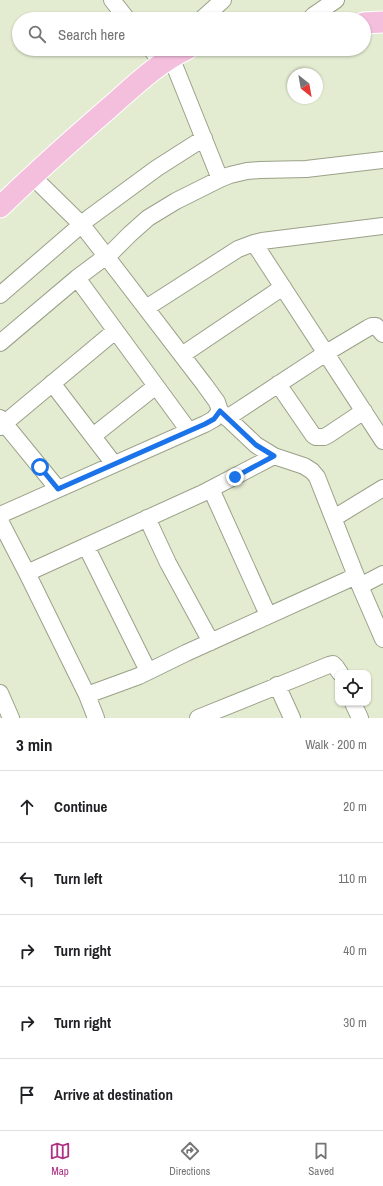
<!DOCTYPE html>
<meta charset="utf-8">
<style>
:root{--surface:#fff;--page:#f2f2f2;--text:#202124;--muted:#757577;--line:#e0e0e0;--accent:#ae3283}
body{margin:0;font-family:"Archivo Narrow",sans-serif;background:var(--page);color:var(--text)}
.controls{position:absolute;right:12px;bottom:12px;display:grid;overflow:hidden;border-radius:8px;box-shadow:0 1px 3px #0004}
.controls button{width:36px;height:36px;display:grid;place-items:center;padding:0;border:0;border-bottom:1px solid var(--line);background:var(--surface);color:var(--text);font:20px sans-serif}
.compass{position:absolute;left:287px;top:68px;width:36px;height:36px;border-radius:50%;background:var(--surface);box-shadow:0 1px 3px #0004;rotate:149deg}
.stop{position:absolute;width:12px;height:12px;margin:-9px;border:3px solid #1a73e8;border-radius:50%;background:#fff}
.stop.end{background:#1a73e8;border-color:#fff;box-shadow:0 1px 4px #0008}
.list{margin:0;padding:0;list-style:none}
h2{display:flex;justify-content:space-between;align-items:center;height:52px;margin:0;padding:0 16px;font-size:17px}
h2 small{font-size:13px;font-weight:400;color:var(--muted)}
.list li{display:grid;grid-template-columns:26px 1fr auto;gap:12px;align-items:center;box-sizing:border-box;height:72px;padding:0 16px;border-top:1px solid var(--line)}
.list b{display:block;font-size:15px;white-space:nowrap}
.list em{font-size:13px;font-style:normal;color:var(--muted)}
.icon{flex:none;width:22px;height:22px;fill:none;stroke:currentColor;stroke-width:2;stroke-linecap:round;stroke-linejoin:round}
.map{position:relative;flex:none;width:383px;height:718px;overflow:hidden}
.search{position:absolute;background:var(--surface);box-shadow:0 1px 3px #0004;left:12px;right:12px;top:12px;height:44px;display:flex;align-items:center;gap:10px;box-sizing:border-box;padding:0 14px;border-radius:22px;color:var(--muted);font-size:15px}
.sheet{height:412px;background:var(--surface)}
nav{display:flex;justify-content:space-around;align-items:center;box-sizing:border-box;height:56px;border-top:1px solid var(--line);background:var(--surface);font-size:11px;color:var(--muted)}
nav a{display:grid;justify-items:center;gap:2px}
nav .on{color:var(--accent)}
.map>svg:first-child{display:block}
</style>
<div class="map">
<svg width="383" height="718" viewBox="0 0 383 718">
<rect width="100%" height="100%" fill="#e3ebd1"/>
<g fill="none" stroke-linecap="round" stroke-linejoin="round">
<defs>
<path id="minor" d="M112 0 127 19
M202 19 223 0
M310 19 314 15 336 0
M151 49 162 63
M171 57 220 179
M32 176 82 225 106 256 204 384 217 402 220 411 256 445 274 456 304 466 312 471 317 477 360 586 383 639
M254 243 383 441
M77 278 189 431
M0 295 89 218 157 168 204 138
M146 308 238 249 254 243 262 241 383 226
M0 343 77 278 113 251 130 234 148 218 176 201 220 179 230 175 247 171 260 170 306 169 383 160
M182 355 283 287
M52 383 114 464
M278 384 313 435 316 437H324L328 435 364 411
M0 418 58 489
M227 418 326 353 368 328 372 326H376L383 334
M0 427 115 331
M93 436 156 386
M211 489 268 615
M0 515 205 424 214 419 220 411
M147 518 168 563 211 642
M334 518 383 488
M0 521 27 573 87 695 96 718
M86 546 148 671
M27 573 203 493 274 456
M360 586 383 574
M277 685 292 718
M0 693 11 718
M87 695 139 676 186 653 356 576
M353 703 360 718
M198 718 329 665 333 664 336 667 340 673"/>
<path id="major" d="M364 23 383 22
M0 207C35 173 72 140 109 108 133 87 157 63 187 49"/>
</defs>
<use href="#minor" stroke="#9aa189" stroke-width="18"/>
<use href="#major" stroke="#fff" stroke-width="23"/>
<use href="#minor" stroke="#fff" stroke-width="16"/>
<use href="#major" stroke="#f3bfdd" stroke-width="21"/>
</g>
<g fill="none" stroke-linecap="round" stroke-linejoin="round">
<path stroke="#1a73e8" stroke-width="5" d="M40 467 58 489 205 424 214 419 220 411 256 445 274 456 235 477"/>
</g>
</svg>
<div class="controls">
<button><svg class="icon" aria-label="locate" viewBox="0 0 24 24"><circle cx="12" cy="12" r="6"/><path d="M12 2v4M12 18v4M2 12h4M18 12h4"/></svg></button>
</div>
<svg class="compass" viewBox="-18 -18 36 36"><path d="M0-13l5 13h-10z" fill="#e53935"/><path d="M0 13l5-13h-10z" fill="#757577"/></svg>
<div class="stop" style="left:40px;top:467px"></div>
<div class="stop end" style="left:235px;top:477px"></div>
<div class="search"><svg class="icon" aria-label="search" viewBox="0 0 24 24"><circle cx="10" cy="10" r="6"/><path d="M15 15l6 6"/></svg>Search here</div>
</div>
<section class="sheet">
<h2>3 min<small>Walk · 200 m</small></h2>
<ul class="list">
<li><svg class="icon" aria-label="ahead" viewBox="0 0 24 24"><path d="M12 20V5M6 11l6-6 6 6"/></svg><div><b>Continue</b></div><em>20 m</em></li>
<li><svg class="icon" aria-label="left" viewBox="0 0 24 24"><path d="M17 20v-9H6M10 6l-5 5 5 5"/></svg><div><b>Turn left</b></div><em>110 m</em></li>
<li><svg class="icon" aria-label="right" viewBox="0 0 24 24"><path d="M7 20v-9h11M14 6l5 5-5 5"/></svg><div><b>Turn right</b></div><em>40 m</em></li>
<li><svg class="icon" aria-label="right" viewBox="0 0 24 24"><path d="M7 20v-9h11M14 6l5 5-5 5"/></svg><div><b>Turn right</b></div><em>30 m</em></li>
<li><svg class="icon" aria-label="arrive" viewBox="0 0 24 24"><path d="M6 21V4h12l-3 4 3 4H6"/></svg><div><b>Arrive at destination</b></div></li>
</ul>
</section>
<nav>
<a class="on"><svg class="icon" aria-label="map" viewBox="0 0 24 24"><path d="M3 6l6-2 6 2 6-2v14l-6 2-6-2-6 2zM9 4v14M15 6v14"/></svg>Map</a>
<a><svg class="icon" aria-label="directions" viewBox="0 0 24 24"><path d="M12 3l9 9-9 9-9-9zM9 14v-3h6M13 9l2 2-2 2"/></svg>Directions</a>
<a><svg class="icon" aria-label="saved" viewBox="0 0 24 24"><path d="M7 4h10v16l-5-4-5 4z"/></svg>Saved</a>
</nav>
